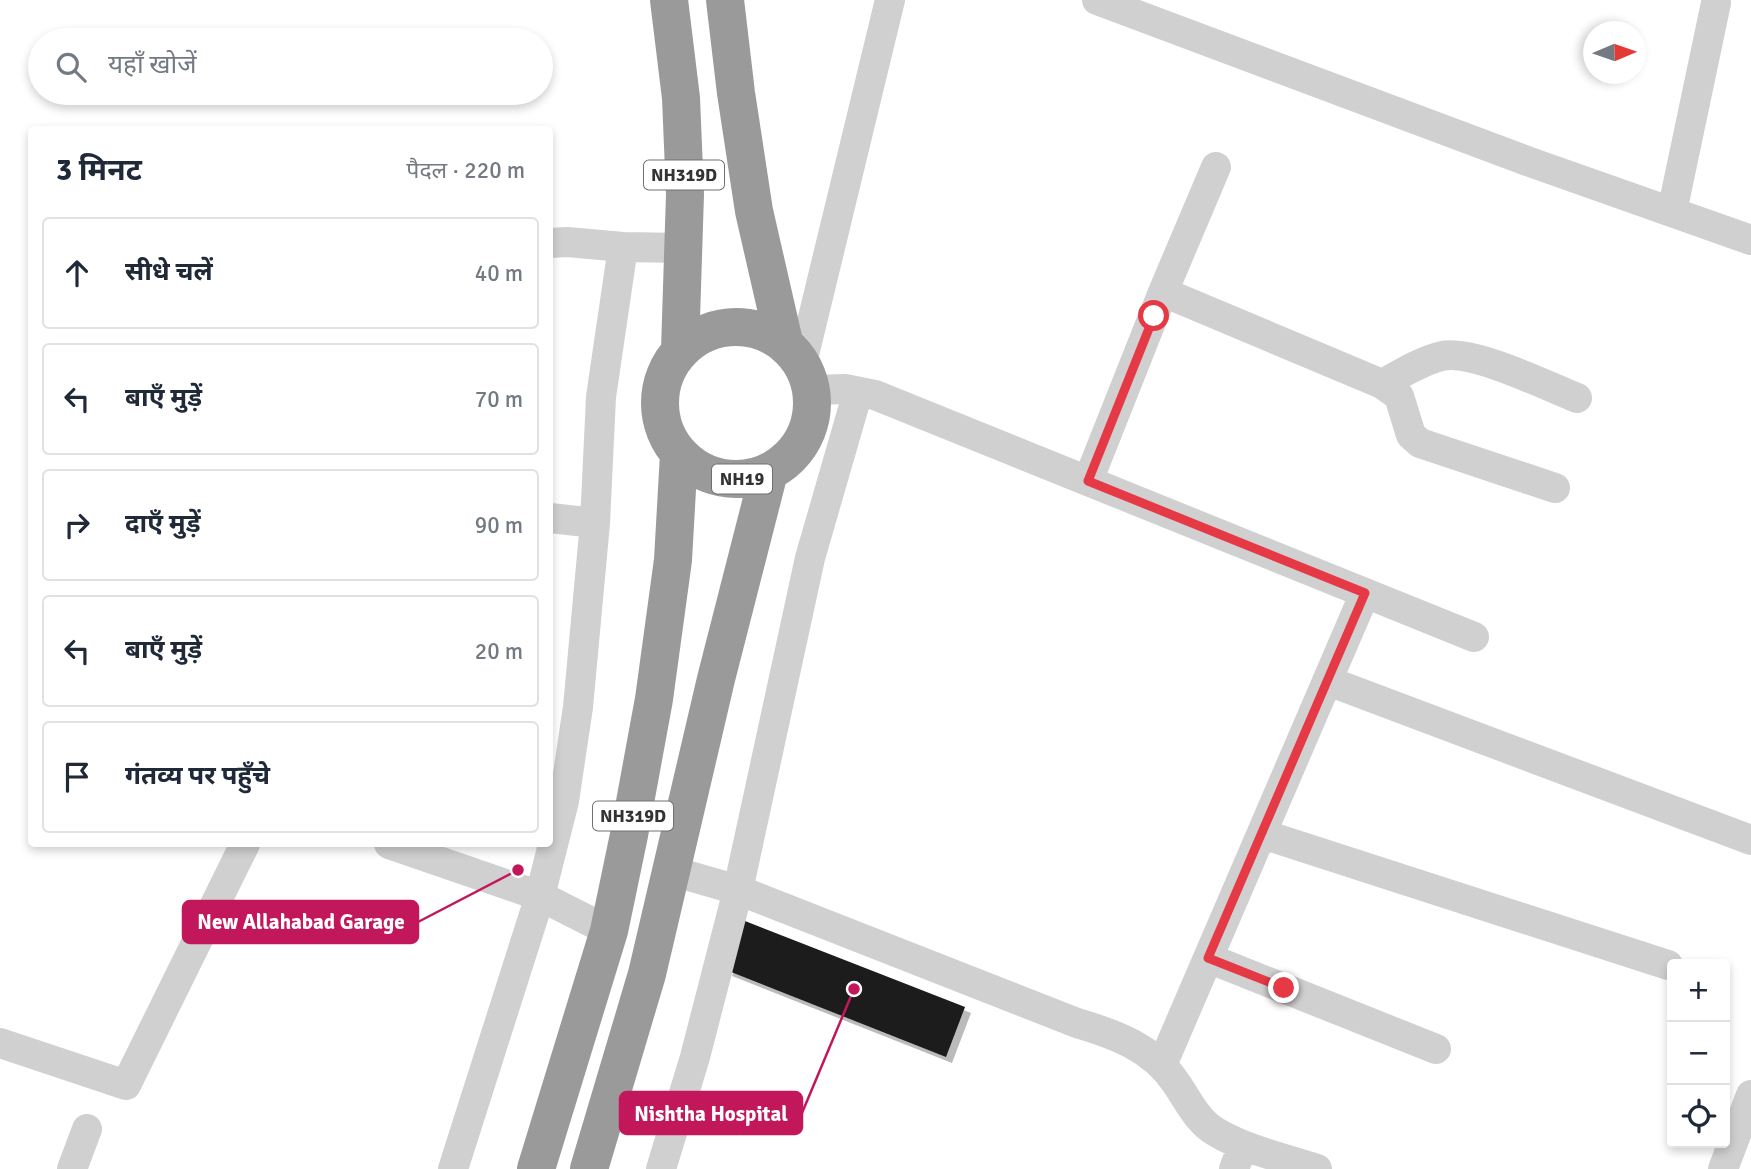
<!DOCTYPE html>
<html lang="hi">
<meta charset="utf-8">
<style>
:root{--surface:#fff;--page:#f2f2f3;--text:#1f2937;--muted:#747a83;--line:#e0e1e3}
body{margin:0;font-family:Signika,"Noto Sans Devanagari",sans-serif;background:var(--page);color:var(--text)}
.controls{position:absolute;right:21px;bottom:21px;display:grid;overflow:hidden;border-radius:7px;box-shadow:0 4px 10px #0003}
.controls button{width:63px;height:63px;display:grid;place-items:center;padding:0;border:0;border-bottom:2px solid var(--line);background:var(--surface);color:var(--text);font:35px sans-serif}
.compass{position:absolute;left:1583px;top:21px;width:63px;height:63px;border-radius:50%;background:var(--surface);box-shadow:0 4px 10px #0003;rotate:88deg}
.stop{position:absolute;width:21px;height:21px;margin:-16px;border:5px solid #e63946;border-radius:50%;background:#fff}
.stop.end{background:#e63946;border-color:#fff;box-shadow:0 2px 7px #0008}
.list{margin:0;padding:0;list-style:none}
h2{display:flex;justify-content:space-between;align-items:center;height:91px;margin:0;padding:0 28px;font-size:30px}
h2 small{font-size:23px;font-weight:400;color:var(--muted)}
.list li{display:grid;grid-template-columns:46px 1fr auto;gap:21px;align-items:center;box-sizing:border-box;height:112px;margin:0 14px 14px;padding:0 14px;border:2px solid var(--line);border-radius:7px}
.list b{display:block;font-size:26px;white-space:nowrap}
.list em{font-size:23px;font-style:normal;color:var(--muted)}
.icon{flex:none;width:38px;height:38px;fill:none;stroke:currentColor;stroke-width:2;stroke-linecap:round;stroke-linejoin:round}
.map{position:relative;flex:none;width:1751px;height:1169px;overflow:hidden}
.search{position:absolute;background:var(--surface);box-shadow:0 4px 10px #0003;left:28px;top:28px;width:525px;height:77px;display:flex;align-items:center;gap:18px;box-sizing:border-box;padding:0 24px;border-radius:38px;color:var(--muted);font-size:26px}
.panel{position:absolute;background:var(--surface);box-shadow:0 4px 10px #0003;left:28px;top:126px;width:525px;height:721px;border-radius:7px}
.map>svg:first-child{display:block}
</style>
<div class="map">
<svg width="1751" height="1169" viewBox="0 0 1751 1169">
<defs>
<filter id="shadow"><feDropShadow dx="6" dy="6" stdDeviation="0" flood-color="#0004"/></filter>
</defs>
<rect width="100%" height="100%" fill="#fff"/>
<path fill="#1a1a1a" filter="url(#shadow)" d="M745 921 965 1007 946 1057 726 970Z"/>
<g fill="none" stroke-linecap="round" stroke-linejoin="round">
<path stroke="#d0d0d0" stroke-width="30" d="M1097 0 1527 161 1751 240
M1672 212 1716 3
M550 243 567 242 623 247
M1163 292 1382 384 1399 396 1411 435 1420 443 1555 488
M802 363 890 0
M1382 384C1401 374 1421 361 1442 356 1472 349 1547 386 1577 398
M812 390 845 389 875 395 1474 637
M1088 481 1163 292 1216 167
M550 518 595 523
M1328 681 1751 840
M1262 834 1668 965
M389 844 540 896 609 931
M672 871 738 890 1077 1023C1115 1034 1153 1048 1176 1083 1188 1100 1197 1121 1216 1132 1246 1150 1284 1158 1317 1169
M1208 958 1436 1049
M0 1043 126 1085 245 844
M1162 1065 1365 593
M72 1169 87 1129
M453 1169 540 896 564 801 578 707 595 523 601 397 623 247 683 248
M661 1169 695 1057 738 890 810 558 858 392
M1234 1169 1243 1145
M1723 1169 1751 1095"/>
<path stroke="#9a9a9a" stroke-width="38" d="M669 0 681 98 685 194 680 350
M725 0 736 93 754 211 784 342
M660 403a76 76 0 1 1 152 0a76 76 0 1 1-152 0Z
M536 1169 609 931 629 835 654 699 673 560 679 454
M589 1169 647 974 716 679 769 472"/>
</g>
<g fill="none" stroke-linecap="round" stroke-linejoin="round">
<path stroke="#e63946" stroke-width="9" d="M1154 316 1088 481 1365 593 1208 958 1284 988"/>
</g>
<g text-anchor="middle" stroke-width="7" stroke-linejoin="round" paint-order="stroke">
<g fill="#fff" stroke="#707070" stroke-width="2">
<rect x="644" y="160.5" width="80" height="29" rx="5"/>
<rect x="712" y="464.5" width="60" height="29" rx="5"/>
<rect x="593" y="801.5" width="80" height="29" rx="5"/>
</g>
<g font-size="18" font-weight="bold" fill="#333">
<text x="684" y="181">NH319D</text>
<text x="742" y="485">NH19</text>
<text x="633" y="822">NH319D</text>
</g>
</g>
<path fill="none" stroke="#c2185b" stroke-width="2.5" d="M518 870L418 922M854 989L802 1113"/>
<g fill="#c2185b" stroke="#fff" stroke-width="2.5">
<circle cx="518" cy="870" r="7"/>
<circle cx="854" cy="989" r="7"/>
</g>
<g fill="#c2185b" stroke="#c2185b" stroke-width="2.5">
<rect x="183" y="901" width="235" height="42" rx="7"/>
<rect x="620" y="1092" width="182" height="42" rx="7"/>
</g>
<g font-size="21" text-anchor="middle" font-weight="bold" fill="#fff">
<text x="301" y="929">New Allahabad Garage</text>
<text x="711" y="1121">Nishtha Hospital</text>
</g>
</svg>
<div class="controls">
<button>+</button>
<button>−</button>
<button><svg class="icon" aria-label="locate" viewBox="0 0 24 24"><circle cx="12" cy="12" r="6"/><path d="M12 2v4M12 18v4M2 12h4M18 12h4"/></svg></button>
</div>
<svg class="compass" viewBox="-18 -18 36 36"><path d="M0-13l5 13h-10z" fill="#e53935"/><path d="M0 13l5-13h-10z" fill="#747a83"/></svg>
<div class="stop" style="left:1154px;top:316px"></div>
<div class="stop end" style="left:1284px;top:988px"></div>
<div class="search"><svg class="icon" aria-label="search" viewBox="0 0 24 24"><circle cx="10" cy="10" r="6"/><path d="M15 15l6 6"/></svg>यहाँ खोजें</div>
<section class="panel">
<h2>3 मिनट<small>पैदल · 220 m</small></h2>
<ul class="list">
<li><svg class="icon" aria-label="ahead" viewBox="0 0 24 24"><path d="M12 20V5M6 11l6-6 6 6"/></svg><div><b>सीधे चलें</b></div><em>40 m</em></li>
<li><svg class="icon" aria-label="left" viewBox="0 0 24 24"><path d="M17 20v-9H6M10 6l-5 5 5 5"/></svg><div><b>बाएँ मुड़ें</b></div><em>70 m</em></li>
<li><svg class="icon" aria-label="right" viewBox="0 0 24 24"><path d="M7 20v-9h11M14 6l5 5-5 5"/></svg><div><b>दाएँ मुड़ें</b></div><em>90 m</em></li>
<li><svg class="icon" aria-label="left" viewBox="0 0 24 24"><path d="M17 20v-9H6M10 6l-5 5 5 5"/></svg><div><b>बाएँ मुड़ें</b></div><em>20 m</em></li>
<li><svg class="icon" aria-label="arrive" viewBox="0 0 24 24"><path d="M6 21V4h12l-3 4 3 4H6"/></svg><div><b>गंतव्य पर पहुँचे</b></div></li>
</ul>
</section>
</div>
